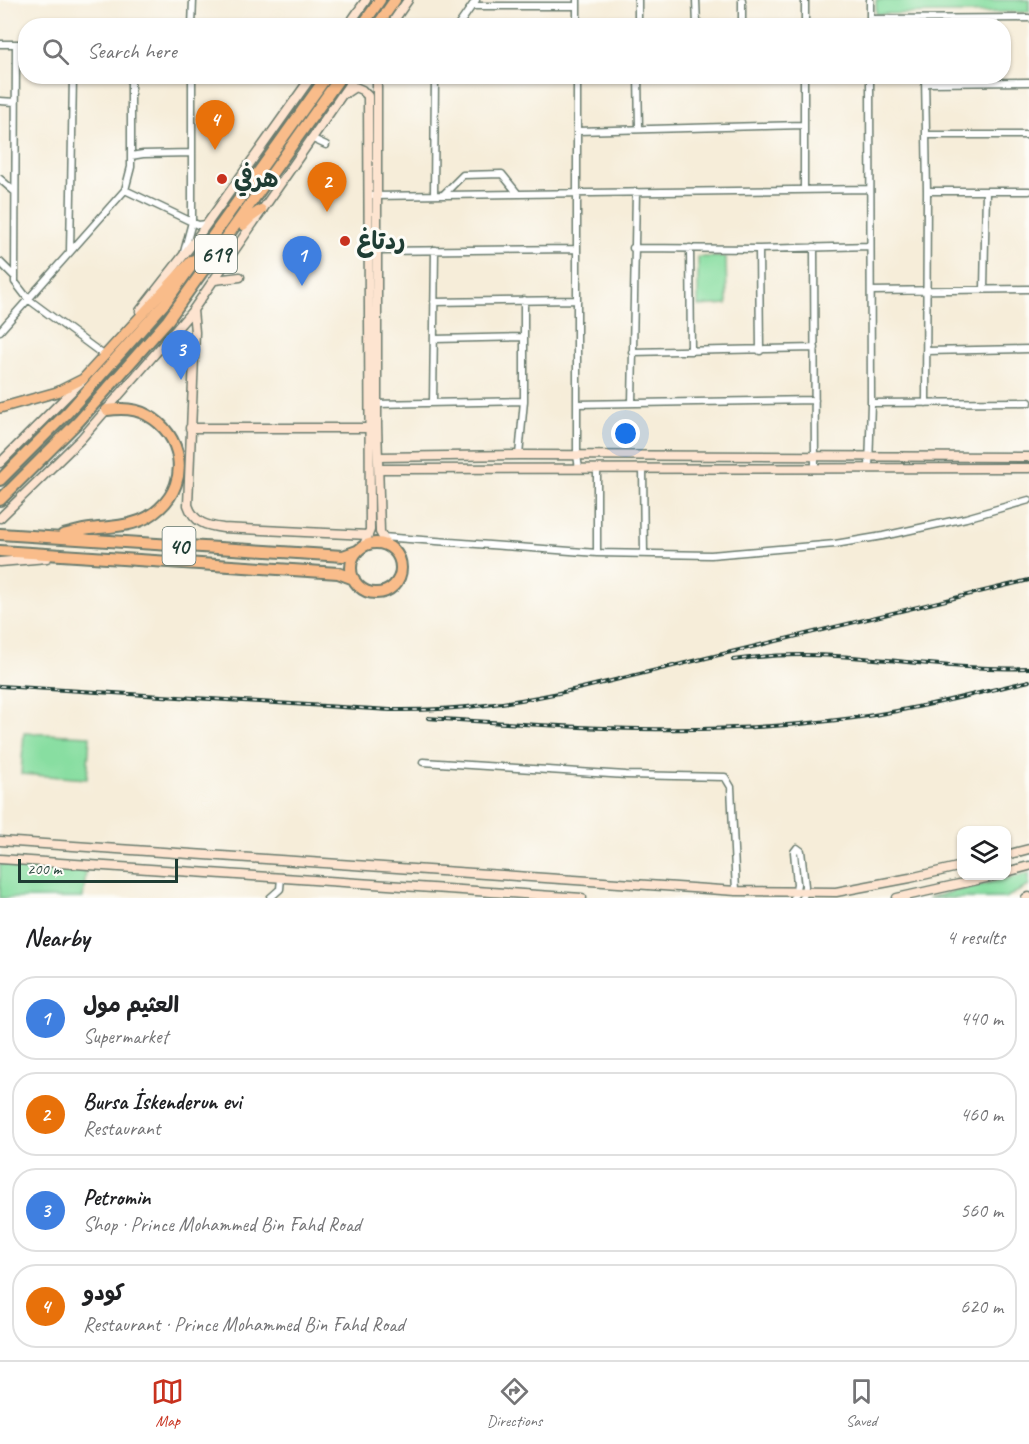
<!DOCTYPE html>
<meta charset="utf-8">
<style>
:root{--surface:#fff;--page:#f6f6f6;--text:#202124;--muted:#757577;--line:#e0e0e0;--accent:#c8321e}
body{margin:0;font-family:Caveat,"Playpen Sans Arabic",sans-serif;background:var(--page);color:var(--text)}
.controls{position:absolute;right:18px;bottom:18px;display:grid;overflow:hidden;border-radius:12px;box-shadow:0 2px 4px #0004}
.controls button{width:54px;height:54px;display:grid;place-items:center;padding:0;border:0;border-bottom:2px solid var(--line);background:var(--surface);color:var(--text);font:30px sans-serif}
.scale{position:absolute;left:18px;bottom:15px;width:160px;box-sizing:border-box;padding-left:6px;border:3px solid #1f3d34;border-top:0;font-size:16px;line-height:21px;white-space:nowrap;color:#1f3d34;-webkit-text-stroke:4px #fdfcf7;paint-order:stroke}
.you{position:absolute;left:626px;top:434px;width:21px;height:21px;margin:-15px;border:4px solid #fff;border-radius:50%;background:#1a73e8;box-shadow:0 0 0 9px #1a73e833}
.badge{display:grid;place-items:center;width:39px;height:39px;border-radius:50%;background:var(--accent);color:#fff;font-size:20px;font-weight:700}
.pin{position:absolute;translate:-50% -50px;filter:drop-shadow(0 2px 3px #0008)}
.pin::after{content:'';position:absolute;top:32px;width:21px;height:18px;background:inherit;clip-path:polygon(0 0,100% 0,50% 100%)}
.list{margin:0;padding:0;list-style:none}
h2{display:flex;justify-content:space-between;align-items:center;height:78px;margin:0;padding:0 24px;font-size:26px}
h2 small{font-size:20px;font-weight:400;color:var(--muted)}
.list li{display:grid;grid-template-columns:39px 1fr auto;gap:18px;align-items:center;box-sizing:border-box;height:84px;margin:0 12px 12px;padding:0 12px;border:2px solid var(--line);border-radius:24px}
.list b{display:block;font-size:22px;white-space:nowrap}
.list p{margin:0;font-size:20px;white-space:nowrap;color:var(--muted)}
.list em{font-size:20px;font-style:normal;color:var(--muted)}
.icon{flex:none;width:33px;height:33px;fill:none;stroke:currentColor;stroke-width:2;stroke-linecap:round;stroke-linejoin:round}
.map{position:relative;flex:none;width:1029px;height:898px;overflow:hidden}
.search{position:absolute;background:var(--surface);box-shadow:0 2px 4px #0004;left:18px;right:18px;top:18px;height:66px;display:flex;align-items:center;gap:15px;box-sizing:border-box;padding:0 21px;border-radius:24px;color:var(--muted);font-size:22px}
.sheet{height:462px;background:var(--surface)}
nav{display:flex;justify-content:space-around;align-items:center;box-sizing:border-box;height:84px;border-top:2px solid var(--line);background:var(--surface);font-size:16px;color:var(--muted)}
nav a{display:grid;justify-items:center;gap:3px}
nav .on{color:var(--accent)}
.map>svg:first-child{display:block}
</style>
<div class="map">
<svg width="1029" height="898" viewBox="0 0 1029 898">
<rect width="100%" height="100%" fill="#fdfcf7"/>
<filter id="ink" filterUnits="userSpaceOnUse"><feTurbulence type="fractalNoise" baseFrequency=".0167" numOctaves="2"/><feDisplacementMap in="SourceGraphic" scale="12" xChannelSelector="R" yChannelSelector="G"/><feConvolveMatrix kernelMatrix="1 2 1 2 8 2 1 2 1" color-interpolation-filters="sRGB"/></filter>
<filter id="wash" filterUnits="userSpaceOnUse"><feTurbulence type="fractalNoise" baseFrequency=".008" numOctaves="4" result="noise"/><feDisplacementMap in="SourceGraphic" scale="24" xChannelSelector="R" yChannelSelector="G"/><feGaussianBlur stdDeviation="1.35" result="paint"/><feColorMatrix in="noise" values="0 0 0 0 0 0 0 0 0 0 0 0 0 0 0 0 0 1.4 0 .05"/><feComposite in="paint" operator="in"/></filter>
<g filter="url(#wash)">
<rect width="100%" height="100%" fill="#f6edd9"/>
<path fill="#88dea1" stroke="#548e6a" stroke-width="1.5" d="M876 0H1029V12L876 14Z
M698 257H726L727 304 698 306Z
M24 733 90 736 87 779 21 774Z
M0 864 86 870 83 898H0Z
M1029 873V886L1005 898H928Z"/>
</g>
<g filter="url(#ink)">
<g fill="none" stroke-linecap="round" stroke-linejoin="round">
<defs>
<path id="street" d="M638 0V26
M696 0 697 26
M742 0V26
M870 0V26
M472 6H577
M870 19 1029 18
M192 26 193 0
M458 26 476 0
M577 26V0
M805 26V0
M0 44H26
M16 44 15 282 28 299 105 356
M577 76V455L579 469
M638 76 639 128
M925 76 927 191 926 403
M925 83 1029 82
M0 101 15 102
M577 131 804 125
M927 135H1029
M311 138 326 145
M131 156 143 154 192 153
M0 179 15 192
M125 190 192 222V76
M804 190V76
M927 191H1029
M434 195 435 76
M443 195 463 175 502 174 518 194
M373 196 870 189
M814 247 815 468
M633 248 759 249 870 246
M690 248 691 351
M759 249 760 351
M377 251 577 249
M70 252 73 76
M184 252 192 222 198 225 207 224
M0 262 15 277
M984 289 986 191
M871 291 1029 289
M434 302 577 300
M0 331 125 190 131 167V76
M434 339 524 337
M926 351 1029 349
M632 352 815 348
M433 402 435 250
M632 403 636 192
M871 403 1029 402
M375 404 524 401
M577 404 815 400
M519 455 524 401V300
M869 468 871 403 870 76
M597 469V553
M643 469 644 554
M382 537 597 553 711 555 835 544 883 536 966 518 1029 500
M423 762 626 775 725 777 731 787 736 891
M270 898 280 889 281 878
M794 898 797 884 794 852 797 848 801 851 805 886 803 898"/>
<path id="secondary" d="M348 26 366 0
M390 26 408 0
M377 76V424L380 532 388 546
M346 93 355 87 362 90 368 96 370 530 364 545
M215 280 240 277
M193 310 195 332 188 505C194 523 207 526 223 528L368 535
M140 311 197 238 312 76
M190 428H369
M379 457 519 455 1029 457
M0 463 83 380
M380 469 1029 468
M0 518 81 439 193 310 355 76
M0 562 47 558
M0 841 736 891 836 892 910 878 962 866
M1006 855 1029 849
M0 859 582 898
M1006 872 1029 866
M897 898 995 876
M1026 898 1029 897"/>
<path id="primary" d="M0 408 57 392 83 379 192 260"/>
<path id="highway" d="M362 26 380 0
M377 26 395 0
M243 225 251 217 261 210
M0 480 68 412 165 303 327 76
M0 500 79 421 168 320 341 76
M0 534 343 556 357 551
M63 535C72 533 81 530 90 529 115 526 140 527 160 508 190 481 183 434 147 415 135 408 121 408 107 410
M351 568a25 25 0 1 1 50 0a25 25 0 1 1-50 0Z
M0 551 338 573 354 579"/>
</defs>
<use href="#street" stroke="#6a7b6e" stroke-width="9"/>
<use href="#secondary" stroke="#6a7b6e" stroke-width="11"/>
<use href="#primary" stroke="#6a7b6e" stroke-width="12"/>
<use href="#highway" stroke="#6a7b6e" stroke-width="14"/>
<use href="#street" stroke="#fff" stroke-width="6"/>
<use href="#secondary" stroke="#fde4d0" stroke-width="8"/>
<use href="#primary" stroke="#f9bc8a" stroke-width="9"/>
<use href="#highway" stroke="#f9bc8a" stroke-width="10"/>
<defs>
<path id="rail" d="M733 660C835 644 928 672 1029 668
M0 686 390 710C458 711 515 703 582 688L1029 580
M428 718C564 727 700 737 837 720 902 713 966 696 1029 681"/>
</defs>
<use href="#rail" stroke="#1f3d34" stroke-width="4"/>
<use href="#rail" stroke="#fdfcf7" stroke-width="1.5" stroke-dasharray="4.5" stroke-linecap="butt"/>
</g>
</g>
<g fill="#c8321e" stroke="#fdfcf7" stroke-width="2">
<circle cx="222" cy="179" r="6"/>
<circle cx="345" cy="241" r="6"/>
</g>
<g text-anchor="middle" stroke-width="6" stroke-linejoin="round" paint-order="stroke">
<g fill="#fdfcf7" stroke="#62766e" stroke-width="1.5">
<rect x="195" y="235" width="42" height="38" rx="4.5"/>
<rect x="162.5" y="527" width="33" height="38" rx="4.5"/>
</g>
<g font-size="22" font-weight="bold" fill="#1f3d34">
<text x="216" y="262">619</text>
<text x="179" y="554">40</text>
</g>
<g font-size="24" font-weight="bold" fill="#1f3d34" stroke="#fdfcf7" text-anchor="start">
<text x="234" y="187">هرفي</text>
<text x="357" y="249">ردتاغ</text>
</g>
</g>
</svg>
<div class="controls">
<button><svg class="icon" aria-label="layers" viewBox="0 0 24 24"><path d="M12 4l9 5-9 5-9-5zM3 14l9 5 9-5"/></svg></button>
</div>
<div class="scale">200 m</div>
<div class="you"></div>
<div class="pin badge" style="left:302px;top:286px;background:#3f7fe0">1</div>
<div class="pin badge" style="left:327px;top:212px;background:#e8710a">2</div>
<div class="pin badge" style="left:181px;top:380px;background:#3f7fe0">3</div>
<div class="pin badge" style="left:215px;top:150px;background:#e8710a">4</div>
<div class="search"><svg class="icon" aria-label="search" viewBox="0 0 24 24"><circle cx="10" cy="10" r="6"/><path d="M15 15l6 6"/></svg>Search here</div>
</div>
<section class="sheet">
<h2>Nearby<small>4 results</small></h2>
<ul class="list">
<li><span class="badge" style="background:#3f7fe0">1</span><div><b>العثيم مول</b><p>Supermarket</p></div><em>440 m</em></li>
<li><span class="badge" style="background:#e8710a">2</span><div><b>Bursa İskenderun evi</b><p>Restaurant</p></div><em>460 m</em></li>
<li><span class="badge" style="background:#3f7fe0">3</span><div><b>Petromin</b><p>Shop · Prince Mohammed Bin Fahd Road</p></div><em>560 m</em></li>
<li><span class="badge" style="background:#e8710a">4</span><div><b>كودو</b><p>Restaurant · Prince Mohammed Bin Fahd Road</p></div><em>620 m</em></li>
</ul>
</section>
<nav>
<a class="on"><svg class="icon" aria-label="map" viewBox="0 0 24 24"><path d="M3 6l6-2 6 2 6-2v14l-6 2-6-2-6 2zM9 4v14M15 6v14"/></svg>Map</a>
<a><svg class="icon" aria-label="directions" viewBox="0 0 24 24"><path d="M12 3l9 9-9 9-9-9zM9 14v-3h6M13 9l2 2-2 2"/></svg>Directions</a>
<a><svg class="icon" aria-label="saved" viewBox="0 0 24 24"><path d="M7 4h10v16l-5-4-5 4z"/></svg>Saved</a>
</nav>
